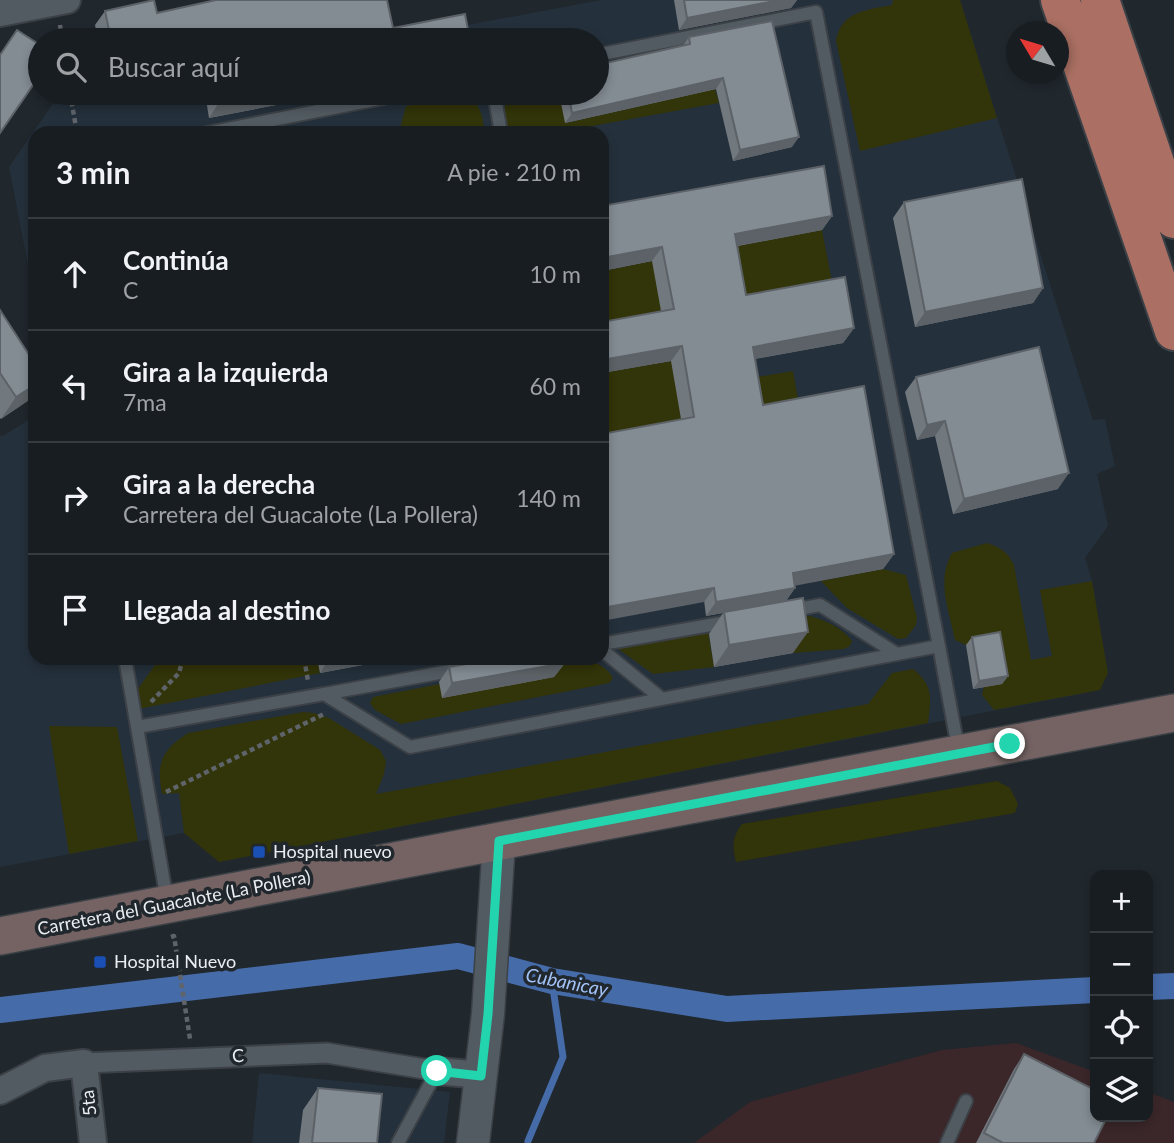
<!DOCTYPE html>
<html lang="es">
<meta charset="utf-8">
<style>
:root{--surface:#181d22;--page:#21262a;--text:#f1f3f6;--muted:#9fa2a5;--line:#363b40}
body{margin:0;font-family:Lato,sans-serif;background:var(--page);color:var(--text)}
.controls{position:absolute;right:21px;bottom:21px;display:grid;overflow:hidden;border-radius:14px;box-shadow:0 4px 10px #0003}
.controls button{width:63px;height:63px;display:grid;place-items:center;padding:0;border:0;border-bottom:2px solid var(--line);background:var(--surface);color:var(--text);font:35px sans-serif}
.compass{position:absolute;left:1006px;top:21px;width:63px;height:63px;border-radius:50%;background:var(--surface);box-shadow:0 4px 10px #0003;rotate:308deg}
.stop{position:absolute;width:21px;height:21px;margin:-16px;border:5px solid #23d5af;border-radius:50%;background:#fff}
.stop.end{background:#23d5af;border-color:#fff;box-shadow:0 2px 7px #0008}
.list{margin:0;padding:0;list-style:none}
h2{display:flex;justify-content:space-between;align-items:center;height:91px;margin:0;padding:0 28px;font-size:30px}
h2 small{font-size:23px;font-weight:400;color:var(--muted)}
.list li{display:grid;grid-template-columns:46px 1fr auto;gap:21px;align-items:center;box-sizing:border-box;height:112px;padding:0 28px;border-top:2px solid var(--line)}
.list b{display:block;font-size:26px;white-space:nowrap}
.list p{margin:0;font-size:23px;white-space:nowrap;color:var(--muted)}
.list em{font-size:23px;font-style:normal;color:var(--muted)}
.icon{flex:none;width:38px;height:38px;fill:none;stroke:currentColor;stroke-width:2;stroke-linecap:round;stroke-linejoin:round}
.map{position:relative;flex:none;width:1174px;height:1143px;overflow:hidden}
.search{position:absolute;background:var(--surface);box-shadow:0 4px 10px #0003;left:28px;top:28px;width:581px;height:77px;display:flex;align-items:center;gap:18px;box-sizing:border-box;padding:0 24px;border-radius:38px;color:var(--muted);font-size:26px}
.panel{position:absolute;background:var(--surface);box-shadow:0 4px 10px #0003;left:28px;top:126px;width:581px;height:539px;border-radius:21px}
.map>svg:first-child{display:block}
</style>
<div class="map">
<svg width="1174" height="1143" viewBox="0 0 1174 1143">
<rect width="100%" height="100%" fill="#20272d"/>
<path fill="#24303b" d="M601 0H960L1093 420 1105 419 1115 466 1097 474 1108 526 1085 558 1092 581 1108 673 1100 690 219 862 184 833 0 867V436H3L35 416V658H602V133H35V301L9 167 52 105 115 93H597V40H388Z
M259 1073 450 1092 444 1143H252Z"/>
<path fill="#3b272a" d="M1016 1043 1095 1072V1117H1148V1092L1174 1102V1143H694L750 1102 942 1050Z"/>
<path fill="#323409" d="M893 0H960L997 118 860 151 836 41C841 11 867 10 892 5Z
M715 89 719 103 592 126 585 133H554L550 130 547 133H508L504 109 510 93H559L566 123Z
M463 96C482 102 482 116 485 133H399L406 106Z
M822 230 834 292 711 314 700 253Z
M679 256 690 318 602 335V271Z
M695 357 704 413 602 446V373Z
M793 371 800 411 752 419 745 379Z
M987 543C1001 548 1007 551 1014 565L1031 660 1052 656 1040 590 1092 581 1108 673 1100 690 994 710 982 695 994 640 966 645 955 640C949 610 936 581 952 553Z
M883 569 906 575 917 618 916 625 906 638 898 639 847 608 821 581Z
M810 616C827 621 841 627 852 641L850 646 844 649 793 653 788 618Z
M708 631 714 667 653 674 617 648Z
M160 658H317L320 673 138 709 135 693Z
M573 658C587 658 607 665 613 678L609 683 401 724 375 710 370 703 373 697Z
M913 669C934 686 931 698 928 723L219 862 184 833 179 793 162 794C156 763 162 750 188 733L303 712 314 713 329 718 380 750 386 761 384 774 376 794 868 704 892 673Z
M49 726 117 727 138 841 69 854Z
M997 781 1010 788 1018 804 1015 813 736 862C732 846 732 837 742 824Z"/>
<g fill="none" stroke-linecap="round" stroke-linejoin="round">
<path stroke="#466ba9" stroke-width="7" d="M528 1141 563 1057 552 981"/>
<path stroke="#466ba9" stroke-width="26" d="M1148 987 1174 986
M0 1010 458 956 552 981 727 1009 1095 990"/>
<defs>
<path id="service" d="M597 55 816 12 939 646
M494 93 501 133
M207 133 409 93
M788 611 820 605 897 654
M602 644 733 621
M602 650 662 699
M125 658 167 900
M324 694 461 669
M137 727 324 694 410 747 939 646 959 753
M398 1143 437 1071
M947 1143 966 1101"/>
<path id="pedestrian" d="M84 1063 327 1053 437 1071"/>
<path id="minor" d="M0 13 67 0
M437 1071 481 1075
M0 1091 45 1068 84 1063 93 1143"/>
<path id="tertiary" d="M473 1143 488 1014 499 841"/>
<path id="secondary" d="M0 936 1174 713"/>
<path id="trunk" d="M1060 0 1174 331
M1100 0 1174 219"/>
</defs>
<use href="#service" stroke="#3b4146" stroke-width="16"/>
<use href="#pedestrian" stroke="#3b4146" stroke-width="23"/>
<use href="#minor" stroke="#3b4146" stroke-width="30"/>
<use href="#tertiary" stroke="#3b4146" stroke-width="35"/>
<use href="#secondary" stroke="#3b4146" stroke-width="40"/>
<use href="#trunk" stroke="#3b4146" stroke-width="42"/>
<path stroke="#5e6469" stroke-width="4.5" stroke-dasharray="5 3.5" stroke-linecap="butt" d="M60 25 62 40
M70 93 77 133
M304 658 308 681
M151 702 179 673 183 658
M166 792 324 714
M171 937 174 936 190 1039"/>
<use href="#service" stroke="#535b62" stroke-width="12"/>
<use href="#pedestrian" stroke="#535b62" stroke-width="19"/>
<use href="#minor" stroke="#535b62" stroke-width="26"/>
<use href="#tertiary" stroke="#535b62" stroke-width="32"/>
<use href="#secondary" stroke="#746362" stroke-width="37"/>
<use href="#trunk" stroke="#ab7063" stroke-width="38"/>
</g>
<path fill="#71787e" d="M674 0H797L791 8 679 30Z
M105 11 157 13 393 28 470 40H98L95 25Z
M689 37 792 147 733 161 716 89 565 123 559 93H597L683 46Z
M205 93H338L209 118Z
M904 202 1043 288 1033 303 915 327 893 218Z
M602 206 832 216 822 230 738 246 746 295 854 328 843 343 755 359 763 405 894 554 883 569 795 585V588L786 601 793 653 714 667 709 634 723 613 706 616 681 419 671 361 602 373V322L661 311 652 261 602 271Z
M0 310 29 400 1 419 0 418Z
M916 377 1058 489 953 514 935 436 917 440 905 392Z
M972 637 1008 676 1002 684 973 689 966 645Z
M317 658H400L320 673Z
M434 658H474L436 665Z
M565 663 554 677 442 698 439 682 449 667Z
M1024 1054 1094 1143H976L1014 1069Z
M318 1088 377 1143H299L303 1110Z"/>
<path fill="#5c6267" d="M780 0H797L791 8 679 30 687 18Z
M188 31 182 40H149Z
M208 36 204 40H190Z
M723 78 716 89 565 123 572 113Z
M277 93H338L209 118 218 104Z
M799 137 792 147 733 161 740 150Z
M832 216 822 230 725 248 735 234Z
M662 247 652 261 602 271V258Z
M1043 288 1033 303 915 327 925 312Z
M854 328 843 343 742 361 753 347Z
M682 346 671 361 602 373V360Z
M35 385V392L29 400 1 419 16 397Z
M945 421 935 436 917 440 927 425Z
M1069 473 1058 489 953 514 964 499Z
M894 554 883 569 783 588 793 573Z
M714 588 704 602 602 621V608Z
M795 588 785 602 706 616 716 602Z
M808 632 793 653 714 667 729 645Z
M330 658H400L320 673Z
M440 658H474L436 665Z
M565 663 554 677 442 698 452 683Z
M1008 676 1002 684 973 689 979 681Z"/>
<path fill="#838c93" stroke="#5c6267" stroke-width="2" d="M154 0 157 13 216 0H387L393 28 465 14 470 40H208V36L190 40 188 31 149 40H111L105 11Z
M684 0H780L687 18Z
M772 21 799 137 740 150 723 78 572 113 568 93H597V65L690 44 689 37Z
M17 30 40 45V75L0 133V55Z
M216 93H277L218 104Z
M824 166 832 216 735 234 746 295 845 277 854 328 753 347 763 405 864 386 894 554 793 573 795 588 716 602 714 588 602 608V434L694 417 682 346 602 360V322L674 309 662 247 602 258V206Z
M1022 179 1043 288 925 312 904 202Z
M0 310 35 364V385L16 397 0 373Z
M1039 347 1069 473 964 499 945 421 927 425 916 377Z
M803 598 808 632 729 645 724 612Z
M1000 632 1008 676 979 681 972 637Z
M501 658H564L565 663 452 683 449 667Z
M1024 1054 1095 1090V1117H1107L1094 1143H1003L984 1133Z
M318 1088 382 1094 377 1143H312Z"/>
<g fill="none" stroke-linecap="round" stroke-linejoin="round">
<path stroke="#23d5af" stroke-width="9" d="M437 1071 481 1076 488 1014 499 841 1010 744"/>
</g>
<g fill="#1a4fb4" stroke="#20272d" stroke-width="2.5">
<rect x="252" y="845" width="14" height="14" rx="3.5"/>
<rect x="93" y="955" width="14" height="14" rx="3.5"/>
</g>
<g text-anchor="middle" stroke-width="7" stroke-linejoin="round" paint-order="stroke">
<g font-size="18" fill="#eaeef2" stroke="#20272d" text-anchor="start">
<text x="273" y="858">Hospital nuevo</text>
<text x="114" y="968">Hospital Nuevo</text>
</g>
<g font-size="18" fill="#eaeef2" stroke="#20272d">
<text transform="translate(174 903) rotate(-11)" y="6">Carretera del Guacalote (La Pollera)</text>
<text transform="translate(238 1056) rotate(-2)" y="6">C</text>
<text transform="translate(89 1103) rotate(-97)" y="6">5ta</text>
</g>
<g font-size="19" font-style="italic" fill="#a3c3f7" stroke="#20272d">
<text transform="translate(567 982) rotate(11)" y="7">Cubanicay</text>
</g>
</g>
</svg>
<div class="controls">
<button>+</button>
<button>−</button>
<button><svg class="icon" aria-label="locate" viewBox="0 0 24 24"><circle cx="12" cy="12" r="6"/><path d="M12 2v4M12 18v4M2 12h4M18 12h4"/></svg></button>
<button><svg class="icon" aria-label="layers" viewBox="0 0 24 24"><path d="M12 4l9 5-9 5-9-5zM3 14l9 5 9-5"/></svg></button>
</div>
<svg class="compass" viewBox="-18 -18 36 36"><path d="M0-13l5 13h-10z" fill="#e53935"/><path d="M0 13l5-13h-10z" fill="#9fa2a5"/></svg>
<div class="stop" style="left:437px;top:1071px"></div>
<div class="stop end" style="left:1010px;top:744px"></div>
<div class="search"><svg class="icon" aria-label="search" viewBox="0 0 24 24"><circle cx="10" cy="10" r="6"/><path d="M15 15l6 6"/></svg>Buscar aquí</div>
<section class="panel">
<h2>3 min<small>A pie · 210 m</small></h2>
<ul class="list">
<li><svg class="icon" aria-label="ahead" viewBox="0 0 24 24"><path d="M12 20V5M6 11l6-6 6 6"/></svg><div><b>Continúa</b><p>C</p></div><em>10 m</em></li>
<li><svg class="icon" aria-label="left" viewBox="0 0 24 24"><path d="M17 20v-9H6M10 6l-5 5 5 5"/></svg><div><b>Gira a la izquierda</b><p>7ma</p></div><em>60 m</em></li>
<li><svg class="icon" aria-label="right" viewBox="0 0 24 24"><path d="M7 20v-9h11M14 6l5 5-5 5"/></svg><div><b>Gira a la derecha</b><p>Carretera del Guacalote (La Pollera)</p></div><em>140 m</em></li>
<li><svg class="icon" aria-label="arrive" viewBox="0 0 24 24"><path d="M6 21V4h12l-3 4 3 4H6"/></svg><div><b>Llegada al destino</b></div></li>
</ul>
</section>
</div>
